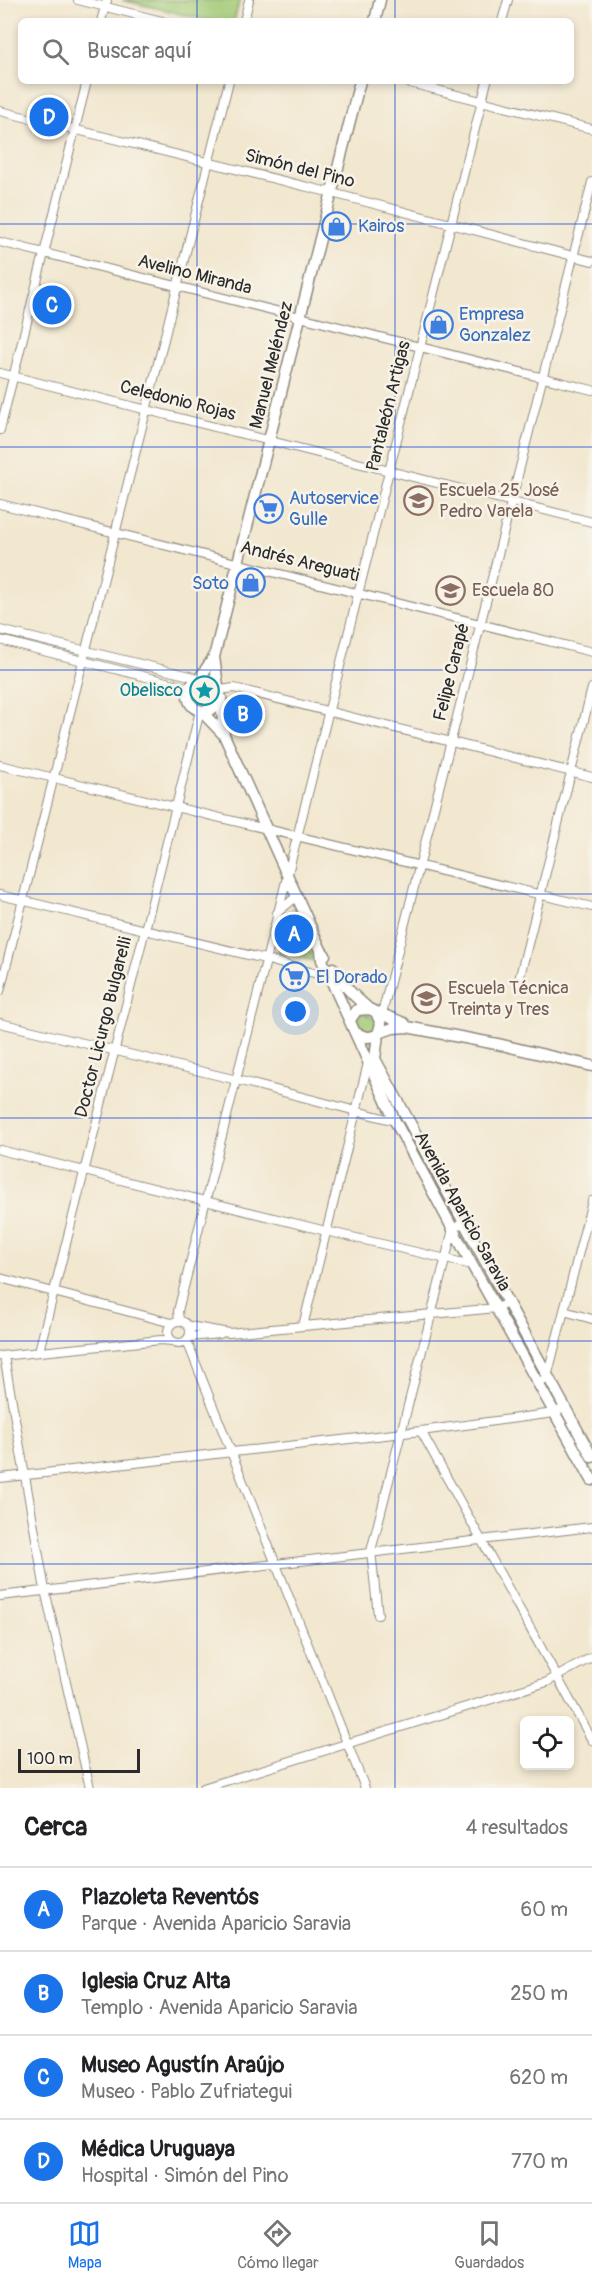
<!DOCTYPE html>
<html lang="es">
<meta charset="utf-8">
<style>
:root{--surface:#fff;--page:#f2f2f2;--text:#202124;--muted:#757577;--line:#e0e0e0;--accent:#1a73e8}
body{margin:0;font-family:Pangolin,sans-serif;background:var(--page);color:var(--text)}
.controls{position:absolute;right:18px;bottom:18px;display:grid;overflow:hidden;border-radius:9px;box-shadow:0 3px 9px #0003}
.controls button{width:54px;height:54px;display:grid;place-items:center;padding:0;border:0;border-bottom:2px solid var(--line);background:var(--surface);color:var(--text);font:30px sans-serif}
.scale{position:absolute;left:18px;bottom:15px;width:122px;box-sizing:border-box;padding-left:6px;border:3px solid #2b2b2b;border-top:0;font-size:16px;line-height:21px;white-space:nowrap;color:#2b2b2b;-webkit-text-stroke:4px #f7f3e8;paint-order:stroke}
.you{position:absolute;left:296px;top:1012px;width:21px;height:21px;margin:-15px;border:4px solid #fff;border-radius:50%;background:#1a73e8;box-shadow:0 0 0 9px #1a73e833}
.badge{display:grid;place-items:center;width:39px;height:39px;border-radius:50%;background:var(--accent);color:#fff;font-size:20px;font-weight:700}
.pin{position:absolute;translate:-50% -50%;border:3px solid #fff;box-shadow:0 2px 6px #0006}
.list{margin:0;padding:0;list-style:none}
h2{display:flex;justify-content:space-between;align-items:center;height:78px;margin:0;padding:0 24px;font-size:26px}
h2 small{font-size:20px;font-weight:400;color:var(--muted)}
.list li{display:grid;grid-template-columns:39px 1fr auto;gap:18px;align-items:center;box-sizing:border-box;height:84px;padding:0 24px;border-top:2px solid var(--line)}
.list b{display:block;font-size:22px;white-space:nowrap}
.list p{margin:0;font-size:20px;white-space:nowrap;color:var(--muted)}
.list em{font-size:20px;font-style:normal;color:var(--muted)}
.icon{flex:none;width:33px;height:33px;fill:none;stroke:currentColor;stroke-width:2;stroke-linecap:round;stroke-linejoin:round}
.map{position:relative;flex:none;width:592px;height:1788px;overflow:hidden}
.search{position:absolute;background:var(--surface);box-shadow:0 3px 9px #0003;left:18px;right:18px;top:18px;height:66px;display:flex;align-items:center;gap:15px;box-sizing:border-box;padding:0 21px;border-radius:9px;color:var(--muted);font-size:22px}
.sheet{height:414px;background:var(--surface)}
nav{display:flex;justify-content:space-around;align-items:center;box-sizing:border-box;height:84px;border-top:2px solid var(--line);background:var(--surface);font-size:16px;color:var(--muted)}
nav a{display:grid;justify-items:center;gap:3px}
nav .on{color:var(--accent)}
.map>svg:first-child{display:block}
</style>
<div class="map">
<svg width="592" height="1788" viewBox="0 0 592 1788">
<rect width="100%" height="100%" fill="#f7f3e8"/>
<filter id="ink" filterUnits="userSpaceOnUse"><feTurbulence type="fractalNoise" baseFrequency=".0167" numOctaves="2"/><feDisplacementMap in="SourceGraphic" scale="12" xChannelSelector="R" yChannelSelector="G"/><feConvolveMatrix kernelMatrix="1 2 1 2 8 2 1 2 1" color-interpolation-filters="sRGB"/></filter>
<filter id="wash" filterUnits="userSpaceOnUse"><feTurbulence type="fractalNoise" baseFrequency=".008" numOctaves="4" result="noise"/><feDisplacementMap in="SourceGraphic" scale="24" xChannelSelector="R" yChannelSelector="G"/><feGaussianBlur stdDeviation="1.35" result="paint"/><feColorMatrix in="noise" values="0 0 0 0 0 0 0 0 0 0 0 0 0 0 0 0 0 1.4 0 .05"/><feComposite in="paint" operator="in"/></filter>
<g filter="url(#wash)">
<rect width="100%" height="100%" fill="#f2e7cf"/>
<path fill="#a1ca76" stroke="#667a50" stroke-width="1.5" d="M122 0H240L234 21H211Z
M295 908 314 961 279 953 287 916Z
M362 1012 374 1018 377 1028 372 1033 362 1031 355 1017Z
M361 1038 375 1039 372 1059 446 1203 445 1204Z"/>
</g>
<g filter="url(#ink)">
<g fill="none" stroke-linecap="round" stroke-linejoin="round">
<defs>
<path id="minor" d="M78 0 162 21
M101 21 107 0
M244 21 249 0
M502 21 508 0
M402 81 592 129
M0 111 332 193 592 261
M0 242 592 390
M0 373 592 522
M0 430 87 81
M0 504 592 652
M0 630 190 676 197 680
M0 640 190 688
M220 690 234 688 592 777
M0 765 592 907
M0 895 265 959 331 978
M277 913 297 896
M518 984 592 688
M0 991 229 81
M382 1014 592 182
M0 1023 237 1080 395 1121
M0 1150 326 1231 472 1265
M0 1278 172 1323
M564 1311 592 1319
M179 1320 178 1311 487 81
M168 1332a11 11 0 1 1 22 0a11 11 0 1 1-22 0Z
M189 1326 229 1333 497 1308 507 1303
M303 1326 368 1063
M189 1337 220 1334
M187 1341 365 1788
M39 1351 200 711
M0 1356 161 1340 172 1341
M4 1356 45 1590 90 1788
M539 1383 547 1377 592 1201
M421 1431 592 1740
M0 1478 421 1431 554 1413 564 1408
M0 1596 592 1527
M378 1615 371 1551 453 1229 464 1222
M203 1788 547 1682 592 1657"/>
<path id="tertiary" d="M375 21 380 0
M214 657 218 686
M188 695a16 16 0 1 1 32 0a16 16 0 1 1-32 0Z
M199 679 214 657 360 81
M221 697 224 735
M201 711 224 735 321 950 325 955
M321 950 322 960 395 1121 472 1265 592 1480
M333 968C342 985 355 997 369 1009
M376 1012 404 1023 407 1027
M350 1020 357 1010 369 1009 376 1012 381 1024 378 1034C369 1039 365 1037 356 1033
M379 1033 393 1028 407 1027 502 1045 592 1066
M378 1034 375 1059 592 1457"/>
</defs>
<use href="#minor" stroke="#8e897d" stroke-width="10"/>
<use href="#tertiary" stroke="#8e897d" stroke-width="13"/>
<use href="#minor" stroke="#fff" stroke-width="8"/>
<use href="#tertiary" stroke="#fff" stroke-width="10"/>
</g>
</g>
<path fill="none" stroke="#1d4ed8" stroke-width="1.5" stroke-opacity="0.55" d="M197 0V21M395 0V21M197 81V1788M395 81V1788M0 224H592M0 447H592M0 670H592M0 894H592M0 1118H592M0 1341H592M0 1564H592"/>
<defs>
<symbol id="shop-ring" viewBox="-11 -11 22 22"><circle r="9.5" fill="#f7f3e8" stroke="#3f7fe0" stroke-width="1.5"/><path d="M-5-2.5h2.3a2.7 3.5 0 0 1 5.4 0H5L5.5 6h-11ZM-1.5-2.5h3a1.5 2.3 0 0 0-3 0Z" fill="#3f7fe0"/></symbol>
<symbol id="school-ring" viewBox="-11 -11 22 22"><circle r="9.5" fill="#f7f3e8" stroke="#8d6e63" stroke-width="1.5"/><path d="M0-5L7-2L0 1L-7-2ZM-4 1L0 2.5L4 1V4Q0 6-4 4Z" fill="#8d6e63"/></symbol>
<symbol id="supermarket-ring" viewBox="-11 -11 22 22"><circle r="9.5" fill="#f7f3e8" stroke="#3f7fe0" stroke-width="1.5"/><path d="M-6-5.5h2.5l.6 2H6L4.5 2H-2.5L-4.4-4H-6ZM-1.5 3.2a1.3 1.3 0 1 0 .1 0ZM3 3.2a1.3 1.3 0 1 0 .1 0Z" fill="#3f7fe0"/></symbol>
<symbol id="sight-ring" viewBox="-11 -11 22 22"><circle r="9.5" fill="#f7f3e8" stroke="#0f9aa8" stroke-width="1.5"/><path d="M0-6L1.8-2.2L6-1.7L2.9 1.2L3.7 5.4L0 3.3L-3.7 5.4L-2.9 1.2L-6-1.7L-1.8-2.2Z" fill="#0f9aa8"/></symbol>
</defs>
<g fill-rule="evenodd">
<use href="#shop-ring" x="320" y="210" width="33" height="33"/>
<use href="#shop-ring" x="422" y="308" width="33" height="33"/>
<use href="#school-ring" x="402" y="484" width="33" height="33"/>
<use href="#supermarket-ring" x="252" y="492" width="33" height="33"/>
<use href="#shop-ring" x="234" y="566" width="33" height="33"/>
<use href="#school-ring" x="434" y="574" width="33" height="33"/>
<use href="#sight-ring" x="188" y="674" width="33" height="33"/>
<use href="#supermarket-ring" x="278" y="960" width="33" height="33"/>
<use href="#school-ring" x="410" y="982" width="33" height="33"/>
</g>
<g text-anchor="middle" stroke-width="5" stroke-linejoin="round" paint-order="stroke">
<g font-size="18" fill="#2b2b2b" stroke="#f7f3e8">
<text transform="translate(300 168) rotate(14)" y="6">Simón del Pino</text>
<text transform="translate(195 274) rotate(14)" y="6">Avelino Miranda</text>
<text transform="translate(271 365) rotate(-76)" y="6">Manuel Meléndez</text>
<text transform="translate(178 400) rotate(14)" y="6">Celedonio Rojas</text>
<text transform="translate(388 406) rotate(-76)" y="6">Pantaleón Artigas</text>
<text transform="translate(300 561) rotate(14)" y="6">Andrés Areguati</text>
<text transform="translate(451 672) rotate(-76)" y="6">Felipe Carapé</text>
<text transform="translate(103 1027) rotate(-76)" y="6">Doctor Licurgo Bulgarelli</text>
<text transform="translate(463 1211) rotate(61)" y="6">Avenida Aparicio Saravia</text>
</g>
<g font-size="18" fill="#366cbe" stroke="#f7f3e8" text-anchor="start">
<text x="358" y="232">Kairos</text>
<text x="459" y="320">Empresa<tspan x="459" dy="21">Gonzalez</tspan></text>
<text x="289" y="504">Autoservice<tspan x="289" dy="21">Gulle</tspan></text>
<text x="229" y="589" text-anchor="end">Soto</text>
<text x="316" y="983">El Dorado</text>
</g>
<g font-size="18" fill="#785e54" stroke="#f7f3e8" text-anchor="start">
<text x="439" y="496">Escuela 25 José<tspan x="439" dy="21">Pedro Varela</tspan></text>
<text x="472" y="596">Escuela 80</text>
<text x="448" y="994">Escuela Técnica<tspan x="448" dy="21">Treinta y Tres</tspan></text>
</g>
<g font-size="18" fill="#0d838f" stroke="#f7f3e8" text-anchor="end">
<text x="183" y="696">Obelisco</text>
</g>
</g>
</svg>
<div class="controls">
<button><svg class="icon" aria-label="locate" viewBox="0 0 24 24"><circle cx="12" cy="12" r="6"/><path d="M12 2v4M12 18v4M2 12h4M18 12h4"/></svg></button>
</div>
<div class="scale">100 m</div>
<div class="you"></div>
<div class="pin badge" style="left:294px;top:934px">A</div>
<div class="pin badge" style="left:243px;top:714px">B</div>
<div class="pin badge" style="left:52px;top:305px">C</div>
<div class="pin badge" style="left:49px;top:117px">D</div>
<div class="search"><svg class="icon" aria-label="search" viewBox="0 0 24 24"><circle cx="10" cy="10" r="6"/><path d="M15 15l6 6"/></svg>Buscar aquí</div>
</div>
<section class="sheet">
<h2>Cerca<small>4 resultados</small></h2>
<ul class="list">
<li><span class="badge">A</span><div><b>Plazoleta Reventós</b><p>Parque · Avenida Aparicio Saravia</p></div><em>60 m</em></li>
<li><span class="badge">B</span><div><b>Iglesia Cruz Alta</b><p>Templo · Avenida Aparicio Saravia</p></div><em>250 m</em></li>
<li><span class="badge">C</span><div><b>Museo Agustín Araújo</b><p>Museo · Pablo Zufriategui</p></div><em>620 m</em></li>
<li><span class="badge">D</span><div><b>Médica Uruguaya</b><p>Hospital · Simón del Pino</p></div><em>770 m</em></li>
</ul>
</section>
<nav>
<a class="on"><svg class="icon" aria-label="map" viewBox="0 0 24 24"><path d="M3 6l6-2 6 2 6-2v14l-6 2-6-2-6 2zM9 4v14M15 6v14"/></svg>Mapa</a>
<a><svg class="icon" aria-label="directions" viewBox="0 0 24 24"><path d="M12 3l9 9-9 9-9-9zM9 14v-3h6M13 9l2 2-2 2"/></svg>Cómo llegar</a>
<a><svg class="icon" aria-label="saved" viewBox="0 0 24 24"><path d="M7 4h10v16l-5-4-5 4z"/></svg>Guardados</a>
</nav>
